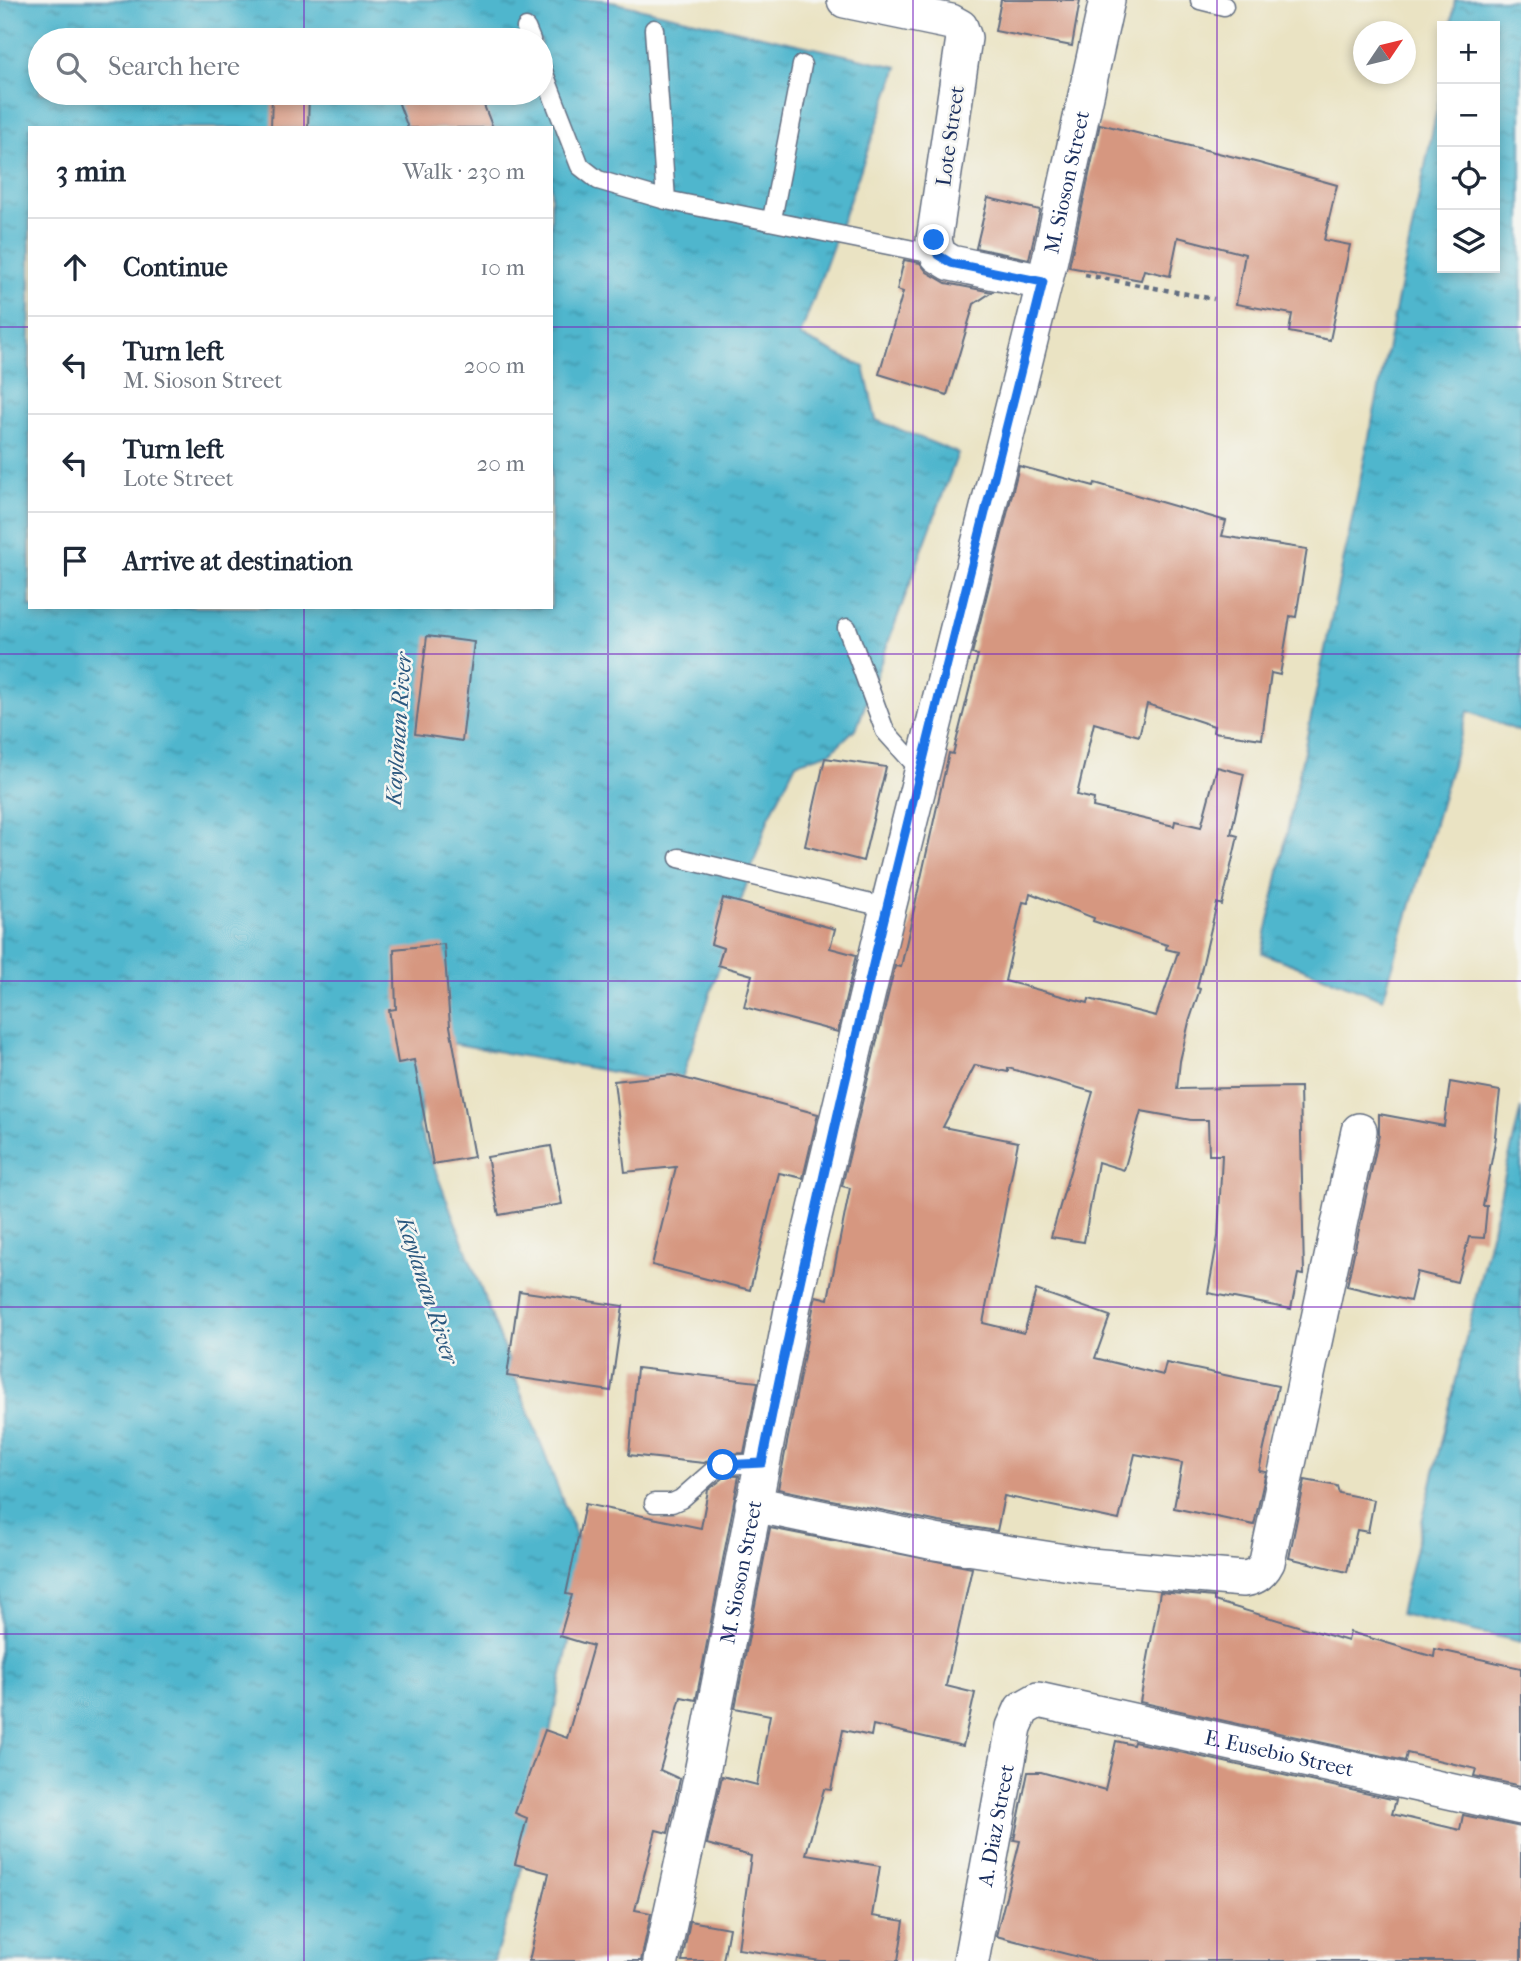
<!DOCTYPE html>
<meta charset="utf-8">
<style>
:root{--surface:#fff;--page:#f6f6f7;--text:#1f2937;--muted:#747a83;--line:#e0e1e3}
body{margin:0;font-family:"IM FELL French Canon",serif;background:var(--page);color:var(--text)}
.controls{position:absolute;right:21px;top:21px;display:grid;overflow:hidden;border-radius:0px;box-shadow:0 4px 10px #0003}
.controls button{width:63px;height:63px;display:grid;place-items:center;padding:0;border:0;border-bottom:2px solid var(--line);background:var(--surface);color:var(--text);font:35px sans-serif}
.compass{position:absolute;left:1353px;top:21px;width:63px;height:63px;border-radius:50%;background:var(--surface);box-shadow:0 4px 10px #0003;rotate:55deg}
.stop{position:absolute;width:21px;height:21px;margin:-16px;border:5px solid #1a73e8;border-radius:50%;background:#fff}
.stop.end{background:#1a73e8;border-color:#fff;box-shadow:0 2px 7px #0008}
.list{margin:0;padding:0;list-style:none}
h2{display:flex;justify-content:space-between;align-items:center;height:91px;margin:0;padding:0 28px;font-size:30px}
h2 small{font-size:23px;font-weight:400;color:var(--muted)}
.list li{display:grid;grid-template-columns:46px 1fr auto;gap:21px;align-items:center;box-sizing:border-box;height:98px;padding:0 28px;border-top:2px solid var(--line)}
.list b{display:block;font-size:26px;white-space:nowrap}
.list p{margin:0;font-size:23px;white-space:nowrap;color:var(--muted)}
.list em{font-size:23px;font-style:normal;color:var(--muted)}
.icon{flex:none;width:38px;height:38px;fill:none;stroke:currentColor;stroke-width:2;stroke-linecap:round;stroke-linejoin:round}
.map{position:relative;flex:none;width:1521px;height:1961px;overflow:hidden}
.search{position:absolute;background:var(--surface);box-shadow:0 4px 10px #0003;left:28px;top:28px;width:525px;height:77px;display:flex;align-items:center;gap:18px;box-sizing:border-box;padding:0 24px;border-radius:38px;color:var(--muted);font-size:26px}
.panel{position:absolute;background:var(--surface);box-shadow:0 4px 10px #0003;left:28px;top:126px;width:525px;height:483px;border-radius:0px}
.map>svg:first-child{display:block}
</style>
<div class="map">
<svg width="1521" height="1961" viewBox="0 0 1521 1961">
<defs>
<pattern id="water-ripples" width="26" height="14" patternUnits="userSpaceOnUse" patternTransform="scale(1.75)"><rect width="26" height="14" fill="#4fb6cd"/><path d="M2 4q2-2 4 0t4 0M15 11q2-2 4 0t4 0" fill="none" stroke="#4194aa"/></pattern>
</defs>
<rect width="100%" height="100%" fill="#f6f6f2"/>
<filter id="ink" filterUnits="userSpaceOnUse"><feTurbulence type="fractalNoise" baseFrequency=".0143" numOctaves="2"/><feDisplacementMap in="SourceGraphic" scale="14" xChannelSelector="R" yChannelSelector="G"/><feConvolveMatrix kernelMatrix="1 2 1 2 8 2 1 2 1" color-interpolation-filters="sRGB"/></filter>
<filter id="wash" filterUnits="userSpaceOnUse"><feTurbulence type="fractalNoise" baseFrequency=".00686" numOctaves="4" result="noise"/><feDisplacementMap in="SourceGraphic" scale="28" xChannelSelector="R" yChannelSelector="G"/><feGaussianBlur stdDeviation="1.57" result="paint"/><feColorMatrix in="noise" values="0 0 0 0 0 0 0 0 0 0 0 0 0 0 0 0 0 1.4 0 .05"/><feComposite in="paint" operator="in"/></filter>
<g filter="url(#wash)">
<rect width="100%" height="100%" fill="#eae3c3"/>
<path fill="url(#water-ripples)" stroke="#357296" stroke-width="2" fill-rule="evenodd" d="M0 0H603L898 67 800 336 864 367 876 420 958 453 857 727 831 752 796 763 769 817 680 1084 428 1039 419 1128 586 1561 518 1884 494 1961H0ZM40 40H541V93H40ZM30 128H551V607H30Z
M1455 0H1521V732L1468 711 1383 999 1262 953 1442 85V268H1495V26H1451Z
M1521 1108V1642L1400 1614Z"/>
<g id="blocks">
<path fill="#d69780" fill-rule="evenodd" d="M1001 0H1080L1072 46 995 31Z
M272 93H309L308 128H271Z
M395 93H479L493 128H408Z
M1100 124 1259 163 1337 185 1324 240 1350 245 1330 340 1289 332 1292 314 1236 304 1245 254 1178 237 1170 276 1144 270 1141 280 1069 267Z
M988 198 1040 210 1029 259 976 248Z
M904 260 920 263 927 272 946 283 992 292 974 304 947 395 879 374 903 292 897 290Z
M1019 466 1094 486 1095 483 1226 521 1222 536 1307 549 1296 617 1290 616 1280 675 1271 673 1262 739 1213 732 1214 726 1147 704 1139 736 1094 723 1077 795 1094 799 1093 807 1174 826 1175 821 1201 827 1217 767 1244 774 1231 834 1238 836 1222 905 1217 903 1197 988 1200 989 1189 1022 1180 1061 1177 1089 1300 1087 1304 1275 1298 1274 1291 1309 1208 1293 1218 1237 1222 1155H1209L1208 1120H1191L1141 1111 1124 1170 1098 1162 1084 1242 1051 1237 1093 1092 1008 1068V1072L975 1065 943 1127 1018 1142 983 1323 1024 1333 1036 1290 1110 1316 1095 1358 1163 1375 1166 1363 1278 1386 1259 1471 1266 1472 1254 1525 1174 1508 1182 1463 1135 1454 1119 1520 1004 1496 997 1531 939 1522 778 1489 813 1309 816 1296 828 1299 850 1188 842 1186 895 966 901 967 949 753 953 754 978 655 972 654ZM1030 893 1094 918 1093 921 1167 945 1166 949 1178 952 1156 1016 1089 999 1088 1003 1005 981 1023 902 1028 903Z
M427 636 474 642 462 741 415 734Z
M825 758 886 767 863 861 805 846Z
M723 898 835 929 830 948 856 955 838 1032 744 1007 752 975 718 965 723 948 711 944Z
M444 944 450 1026 474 1157 433 1164 414 1060 398 1063 389 1010 396 1009 394 949Z
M672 1075 818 1114 803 1178 779 1173 750 1290 652 1265 676 1167 625 1172 614 1081Z
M1450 1082 1500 1091 1495 1136 1496 1137 1483 1206H1487L1484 1238 1469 1237 1457 1282 1417 1272 1410 1301 1347 1286 1379 1135V1114L1444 1126Z
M551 1146 562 1204 499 1215 487 1157Z
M519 1291 623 1306 611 1391 507 1376Z
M637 1368 758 1382 744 1453 722 1454 704 1463 629 1455Z
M726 1476H739L696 1700 681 1697 660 1770 680 1779 668 1833 656 1830 635 1910 651 1913 641 1961H529L549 1873 515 1864 527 1818 515 1813 545 1730 567 1738 593 1646 560 1636 572 1595 566 1594 585 1504 701 1528 708 1490Z
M1305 1480 1337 1486 1339 1493 1374 1500 1368 1532 1357 1530 1347 1572 1289 1558Z
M770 1528 972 1568 946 1686 975 1693 963 1746 873 1725 871 1736 843 1730 831 1790 824 1789 806 1854 880 1866 872 1916 904 1921 898 1961H821L738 1949 751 1856 707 1844 722 1776 757 1785 770 1715 735 1708Z
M1160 1592 1214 1597V1601L1348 1641 1350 1632 1434 1657 1435 1649 1521 1668V1786L1474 1776 1476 1769 1407 1753 1405 1761 1140 1702Z
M1116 1741 1133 1745 1134 1742 1396 1800 1392 1814 1460 1830 1463 1815 1521 1827V1961H1094L996 1936 1020 1841 1014 1840 1028 1772H1041L1105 1790Z
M690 1921 729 1928 723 1961H682Z"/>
</g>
</g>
<g filter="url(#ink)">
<use href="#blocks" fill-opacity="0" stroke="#636e81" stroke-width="2"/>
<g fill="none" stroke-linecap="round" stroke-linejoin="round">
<defs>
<path id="lane" d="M1200 0 1224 6
M526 28 531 40
M654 29 666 200
M541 66 580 166 598 180 666 200 938 255
M772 219 802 65
M847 628 885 731 921 771
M679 858 888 908
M654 1503H672L681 1499 714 1470 723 1465 762 1463"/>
<g id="street">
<path d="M845 0 951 22 960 27 964 38 934 240 938 255 951 263 1043 282"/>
<path d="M753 1504 935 1542 1090 1566 1243 1579C1255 1578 1262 1572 1267 1562L1359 1131"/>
<path id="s1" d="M661 1961 700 1783 793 1305 888 908 1048 268 1107 0"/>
<path id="s2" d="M971 1961 1014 1727 1022 1709 1038 1700 1521 1807"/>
</g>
</defs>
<use href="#lane" stroke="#636e81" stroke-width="21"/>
<use href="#street" stroke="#636e81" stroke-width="38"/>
<path stroke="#636e81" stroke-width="4.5" stroke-dasharray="5 5" stroke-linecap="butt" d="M1085 275 1214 299"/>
<use href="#lane" stroke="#fff" stroke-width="18"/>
<use href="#street" stroke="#fff" stroke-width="35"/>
</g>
</g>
<g fill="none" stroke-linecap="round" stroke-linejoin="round" filter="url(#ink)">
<path stroke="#1a73e8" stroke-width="9" d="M723 1465 762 1463C842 1066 945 674 1043 282L951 263 938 255 934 240"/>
</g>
<path fill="none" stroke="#7b2cbf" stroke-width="2" stroke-opacity="0.55" d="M304 0V40M608 0V1961M913 0V1961M1217 0V1961M304 93V128M0 327H30M551 327H1521M304 607V1961M0 654H1521M0 981H1521M0 1307H1521M0 1634H1521"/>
<g text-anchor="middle" stroke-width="5" stroke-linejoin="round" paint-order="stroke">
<g font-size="21" fill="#1b2f5e" stroke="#f6f6f2">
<text transform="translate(950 136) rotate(-82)" y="7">Lote Street</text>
<text dy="7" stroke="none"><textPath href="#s1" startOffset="1825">M. Sioson Street</textPath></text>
<text dy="7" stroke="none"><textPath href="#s1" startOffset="397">M. Sioson Street</textPath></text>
<text dy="7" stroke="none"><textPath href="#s2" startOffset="523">E. Eusebio Street</textPath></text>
<text dy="7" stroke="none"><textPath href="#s2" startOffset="138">A. Diaz Street</textPath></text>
</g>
<g font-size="23" font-style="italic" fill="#2b587f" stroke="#f6f6f2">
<text transform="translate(398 729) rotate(-86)" y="8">Kaylanan River</text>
<text transform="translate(428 1290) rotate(72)" y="8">Kaylanan River</text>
</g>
</g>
</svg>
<div class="controls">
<button>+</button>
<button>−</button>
<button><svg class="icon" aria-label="locate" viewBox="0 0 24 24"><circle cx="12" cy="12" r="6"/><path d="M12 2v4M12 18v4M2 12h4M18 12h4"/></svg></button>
<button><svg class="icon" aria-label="layers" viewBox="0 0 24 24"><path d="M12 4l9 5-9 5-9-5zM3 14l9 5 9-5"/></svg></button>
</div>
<svg class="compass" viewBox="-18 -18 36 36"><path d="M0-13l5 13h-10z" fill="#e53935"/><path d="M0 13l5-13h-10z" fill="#747a83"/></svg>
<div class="stop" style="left:723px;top:1465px"></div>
<div class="stop end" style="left:934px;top:240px"></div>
<div class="search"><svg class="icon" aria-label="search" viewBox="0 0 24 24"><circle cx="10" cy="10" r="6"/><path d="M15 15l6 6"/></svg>Search here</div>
<section class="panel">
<h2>3 min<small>Walk · 230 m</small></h2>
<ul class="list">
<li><svg class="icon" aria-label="ahead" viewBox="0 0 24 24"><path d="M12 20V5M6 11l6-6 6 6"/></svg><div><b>Continue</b></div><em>10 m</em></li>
<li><svg class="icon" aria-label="left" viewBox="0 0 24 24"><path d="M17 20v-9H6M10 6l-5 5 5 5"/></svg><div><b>Turn left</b><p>M. Sioson Street</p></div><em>200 m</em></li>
<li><svg class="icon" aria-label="left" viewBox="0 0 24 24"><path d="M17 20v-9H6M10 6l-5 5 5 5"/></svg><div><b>Turn left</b><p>Lote Street</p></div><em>20 m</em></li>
<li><svg class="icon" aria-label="arrive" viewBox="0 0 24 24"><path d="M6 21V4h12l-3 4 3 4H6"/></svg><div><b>Arrive at destination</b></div></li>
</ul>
</section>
</div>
